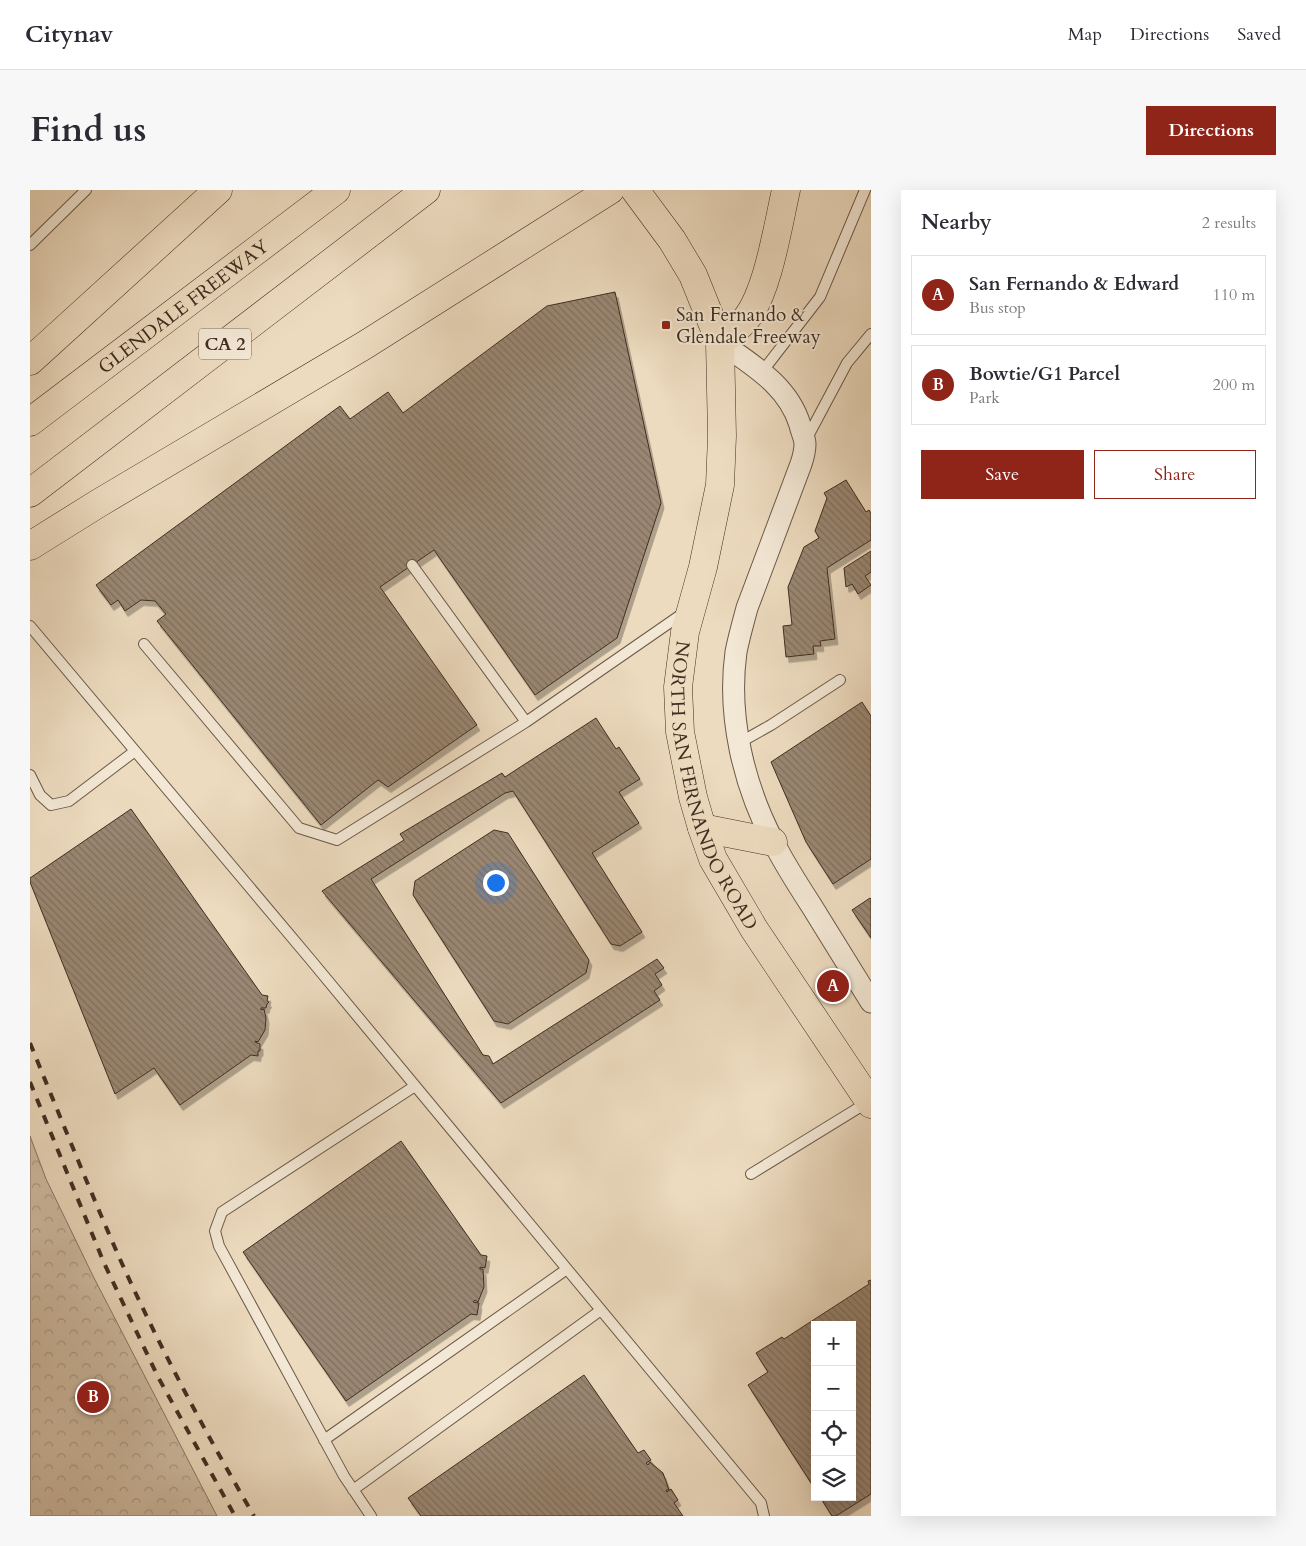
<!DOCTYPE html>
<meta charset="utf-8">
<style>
:root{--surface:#fff;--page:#f7f7f7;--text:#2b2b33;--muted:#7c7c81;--line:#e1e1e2;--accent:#8f2418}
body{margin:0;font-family:Cardo,serif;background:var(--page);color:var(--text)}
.controls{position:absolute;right:15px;bottom:15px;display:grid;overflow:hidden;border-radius:0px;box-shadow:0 5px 20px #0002}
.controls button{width:45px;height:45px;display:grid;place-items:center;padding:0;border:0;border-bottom:1px solid var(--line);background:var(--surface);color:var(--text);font:25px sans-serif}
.you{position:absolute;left:465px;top:692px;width:18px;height:18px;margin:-12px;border:4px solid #fff;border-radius:50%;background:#1a73e8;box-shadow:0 0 0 8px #1a73e833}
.badge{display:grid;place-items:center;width:32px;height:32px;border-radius:50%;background:var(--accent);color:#fff;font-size:16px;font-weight:700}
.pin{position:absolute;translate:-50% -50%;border:2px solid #fff;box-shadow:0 1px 5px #0006}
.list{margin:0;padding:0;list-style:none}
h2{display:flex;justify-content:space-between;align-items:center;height:65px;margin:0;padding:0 20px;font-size:21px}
h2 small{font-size:16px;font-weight:400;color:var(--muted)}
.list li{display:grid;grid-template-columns:32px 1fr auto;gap:15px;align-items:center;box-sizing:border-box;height:80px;margin:0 10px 10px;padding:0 10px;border:1px solid var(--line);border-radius:0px}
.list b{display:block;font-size:19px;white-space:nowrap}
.list p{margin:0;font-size:16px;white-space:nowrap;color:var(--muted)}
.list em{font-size:16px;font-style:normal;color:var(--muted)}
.actions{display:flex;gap:10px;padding:15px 20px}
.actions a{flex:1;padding:11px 0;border:1px solid var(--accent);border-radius:0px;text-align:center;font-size:18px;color:var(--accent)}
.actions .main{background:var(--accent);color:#fff}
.icon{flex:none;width:28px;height:28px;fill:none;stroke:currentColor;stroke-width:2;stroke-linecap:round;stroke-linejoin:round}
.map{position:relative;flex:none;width:841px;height:1326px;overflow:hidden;border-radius:0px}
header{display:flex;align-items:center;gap:30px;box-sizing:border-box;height:70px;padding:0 25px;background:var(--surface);border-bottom:1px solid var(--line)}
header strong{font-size:24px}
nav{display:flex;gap:28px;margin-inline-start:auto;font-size:18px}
.intro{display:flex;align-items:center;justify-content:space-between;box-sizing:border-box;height:120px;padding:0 30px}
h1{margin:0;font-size:35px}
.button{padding:12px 22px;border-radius:0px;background:var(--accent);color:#fff;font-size:18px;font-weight:700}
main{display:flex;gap:30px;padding:0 30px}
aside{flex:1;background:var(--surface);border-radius:0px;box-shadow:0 5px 20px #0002}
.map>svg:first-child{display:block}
</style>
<header>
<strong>Citynav</strong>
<nav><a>Map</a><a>Directions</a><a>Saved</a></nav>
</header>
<div class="intro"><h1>Find us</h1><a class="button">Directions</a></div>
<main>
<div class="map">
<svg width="841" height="1326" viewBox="0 0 841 1326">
<defs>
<pattern id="forest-crowns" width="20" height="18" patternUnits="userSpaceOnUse" patternTransform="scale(1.25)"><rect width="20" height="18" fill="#d0bda4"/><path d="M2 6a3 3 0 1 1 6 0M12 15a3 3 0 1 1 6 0" fill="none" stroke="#aa9a85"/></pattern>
<pattern id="building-back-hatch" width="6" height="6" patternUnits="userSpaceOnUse" patternTransform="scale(1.25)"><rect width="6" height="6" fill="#9a8773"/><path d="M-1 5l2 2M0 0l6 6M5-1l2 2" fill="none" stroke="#7f6f5e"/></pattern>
<filter id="shadow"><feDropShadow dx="3" dy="5.5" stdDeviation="0" flood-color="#0004"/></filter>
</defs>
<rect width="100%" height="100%" fill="#eddbbf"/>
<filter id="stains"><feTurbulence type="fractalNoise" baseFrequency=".004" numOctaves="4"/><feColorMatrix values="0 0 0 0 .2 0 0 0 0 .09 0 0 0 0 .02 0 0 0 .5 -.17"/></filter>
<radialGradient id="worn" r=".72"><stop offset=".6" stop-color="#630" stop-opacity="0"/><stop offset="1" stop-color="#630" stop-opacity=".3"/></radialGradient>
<path fill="url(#forest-crowns)" stroke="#887562" d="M0 946 16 989 64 1088 187 1326H0Z"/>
<path fill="url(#building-back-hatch)" stroke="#402d21" filter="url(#shadow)" d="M585 102 631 313 587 448 505 505 404 360 350 397 447 535 358 597 348 590 291 635 127 431 136 424 125 411 111 410 95 421 88 410 81 415 66 395 310 216 320 229 358 202 373 223 517 116Z
M816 290 836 322 839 320 841 323V350L797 378 805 449 790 451 791 456H783L784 464 756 467 753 436 762 435 758 397 774 357 789 348 785 341 797 308 794 303Z
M841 361V382L835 386 841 395 828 404 822 394 816 397 814 378Z
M832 512 841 526V669L803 694 776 652 741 572Z
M566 528 586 559 589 557 610 589 589 602 609 633 562 663 612 742 590 756 581 754 483 601 475 603 341 689 453 865 459 866 463 874 627 769 634 778 625 784 632 795 624 801 630 810 471 913 292 701 374 650 370 644 472 583 475 587Z
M101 619 232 805 238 806 237 811 239 812 237 814 236 818H231V820L234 819 236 828 235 840 228 852 225 851V852L230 854V861H228V866L221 865 150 915 124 878 85 904 0 692V688Z
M464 640 478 643 559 770 556 783 478 834 464 831 383 705 385 691Z
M840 708 841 709V748L822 720Z
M371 951 451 1065 457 1066 455 1078 450 1077V1079H453L454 1097 448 1112 445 1110 443 1112 449 1113 447 1125 441 1124 316 1211 213 1062Z
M841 1090V1304L806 1326H802L790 1307H822V1135H785V1299L718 1195 738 1182 726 1163 752 1147 754 1149 839 1094 838 1091Z
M554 1185 608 1263 614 1260 621 1270 616 1273 618 1275 620 1272 633 1283 639 1300H636L637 1302 641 1299 648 1310 644 1313 653 1326H391L378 1308Z"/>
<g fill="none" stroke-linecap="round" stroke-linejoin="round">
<defs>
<path id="lane" d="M0 55 56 0
M732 182 790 107 835 0
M776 250 817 173 841 144
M382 375 496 532
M0 436 280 769 731 1313 734 1326
M114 454 269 638 307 650 496 532 655 422
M709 553 741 535 810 490
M0 585 10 605 21 615 39 611 105 561
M721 984 838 912
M294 1250 537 1079
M323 1300 571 1120
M341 1326 314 1286 189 1056 185 1041 192 1022 385 896"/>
<path id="street" d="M690 152C722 175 758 195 770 235 771 241 775 248 775 254 775 260 773 268 771 274L717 418C713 433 709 447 706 462 697 527 714 596 744 653 755 675 768 695 781 715 801 747 821 780 841 812"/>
<g id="primary">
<path id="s1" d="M605 0 642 50 663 85 690 152 692 246 690 295 673 377 655 442 648 497 650 542 663 607 672 638 683 669 724 739 841 914"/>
<path d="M672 638 743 652"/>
</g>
<g id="highway">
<path d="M690 152C699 145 709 137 716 129 738 102 748 35 756 0"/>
<path d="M0 171 188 0"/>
<path id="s2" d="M0 232 306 0"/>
<path d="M0 303 396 0"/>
<path d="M0 356 69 313 335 155 580 0"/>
</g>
</defs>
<use href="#lane" stroke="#6b5848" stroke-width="12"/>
<use href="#street" stroke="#6b5848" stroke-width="23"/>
<use href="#primary" stroke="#402d21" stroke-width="29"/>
<use href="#highway" stroke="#402d21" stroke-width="29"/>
<use href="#lane" stroke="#f3e8d5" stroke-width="10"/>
<use href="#street" stroke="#f3e8d5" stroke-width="21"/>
<use href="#primary" stroke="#eddbbf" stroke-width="28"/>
<use href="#highway" stroke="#eddbbf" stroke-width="28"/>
<path stroke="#402d21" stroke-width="4" stroke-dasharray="9 9" stroke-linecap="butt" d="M0 853C29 924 58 996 89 1067 129 1156 175 1242 224 1326
M0 892 74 1073 128 1187 205 1326"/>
</g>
<rect fill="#8f2418" stroke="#f3e8d5" stroke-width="2" x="631" y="130" width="10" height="10" rx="2.5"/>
<g text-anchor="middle" stroke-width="4" stroke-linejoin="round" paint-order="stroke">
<rect fill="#f3e8d5" stroke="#766557" stroke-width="1" x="169" y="138.5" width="52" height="31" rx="4"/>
<g font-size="18" font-weight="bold" fill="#402d21">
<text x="195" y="160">CA 2</text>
</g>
<g font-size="19" fill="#402d21" stroke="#f3e8d5">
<text dy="7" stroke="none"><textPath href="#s2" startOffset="192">GLENDALE FREEWAY</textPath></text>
<text dy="7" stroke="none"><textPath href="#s1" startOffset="630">NORTH SAN FERNANDO ROAD</textPath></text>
</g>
<g font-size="19" fill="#402d21" stroke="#f3e8d5" text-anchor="start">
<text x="646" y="131">San Fernando &amp;<tspan x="646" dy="22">Glendale Freeway</tspan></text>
</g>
</g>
<rect width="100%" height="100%" filter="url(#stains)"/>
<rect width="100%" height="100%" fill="url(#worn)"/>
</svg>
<div class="controls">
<button>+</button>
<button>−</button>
<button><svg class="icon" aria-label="locate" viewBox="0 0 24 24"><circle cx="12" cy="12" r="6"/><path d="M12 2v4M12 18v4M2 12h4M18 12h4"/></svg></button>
<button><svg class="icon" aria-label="layers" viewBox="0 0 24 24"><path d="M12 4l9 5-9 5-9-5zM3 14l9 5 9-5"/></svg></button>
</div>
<div class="you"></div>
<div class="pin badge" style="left:803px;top:796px">A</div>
<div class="pin badge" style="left:63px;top:1207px">B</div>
</div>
<aside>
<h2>Nearby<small>2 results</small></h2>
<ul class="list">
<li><span class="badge">A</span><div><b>San Fernando &amp; Edward</b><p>Bus stop</p></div><em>110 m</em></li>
<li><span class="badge">B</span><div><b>Bowtie/G1 Parcel</b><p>Park</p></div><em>200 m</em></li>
</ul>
<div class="actions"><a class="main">Save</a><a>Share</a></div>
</aside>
</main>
